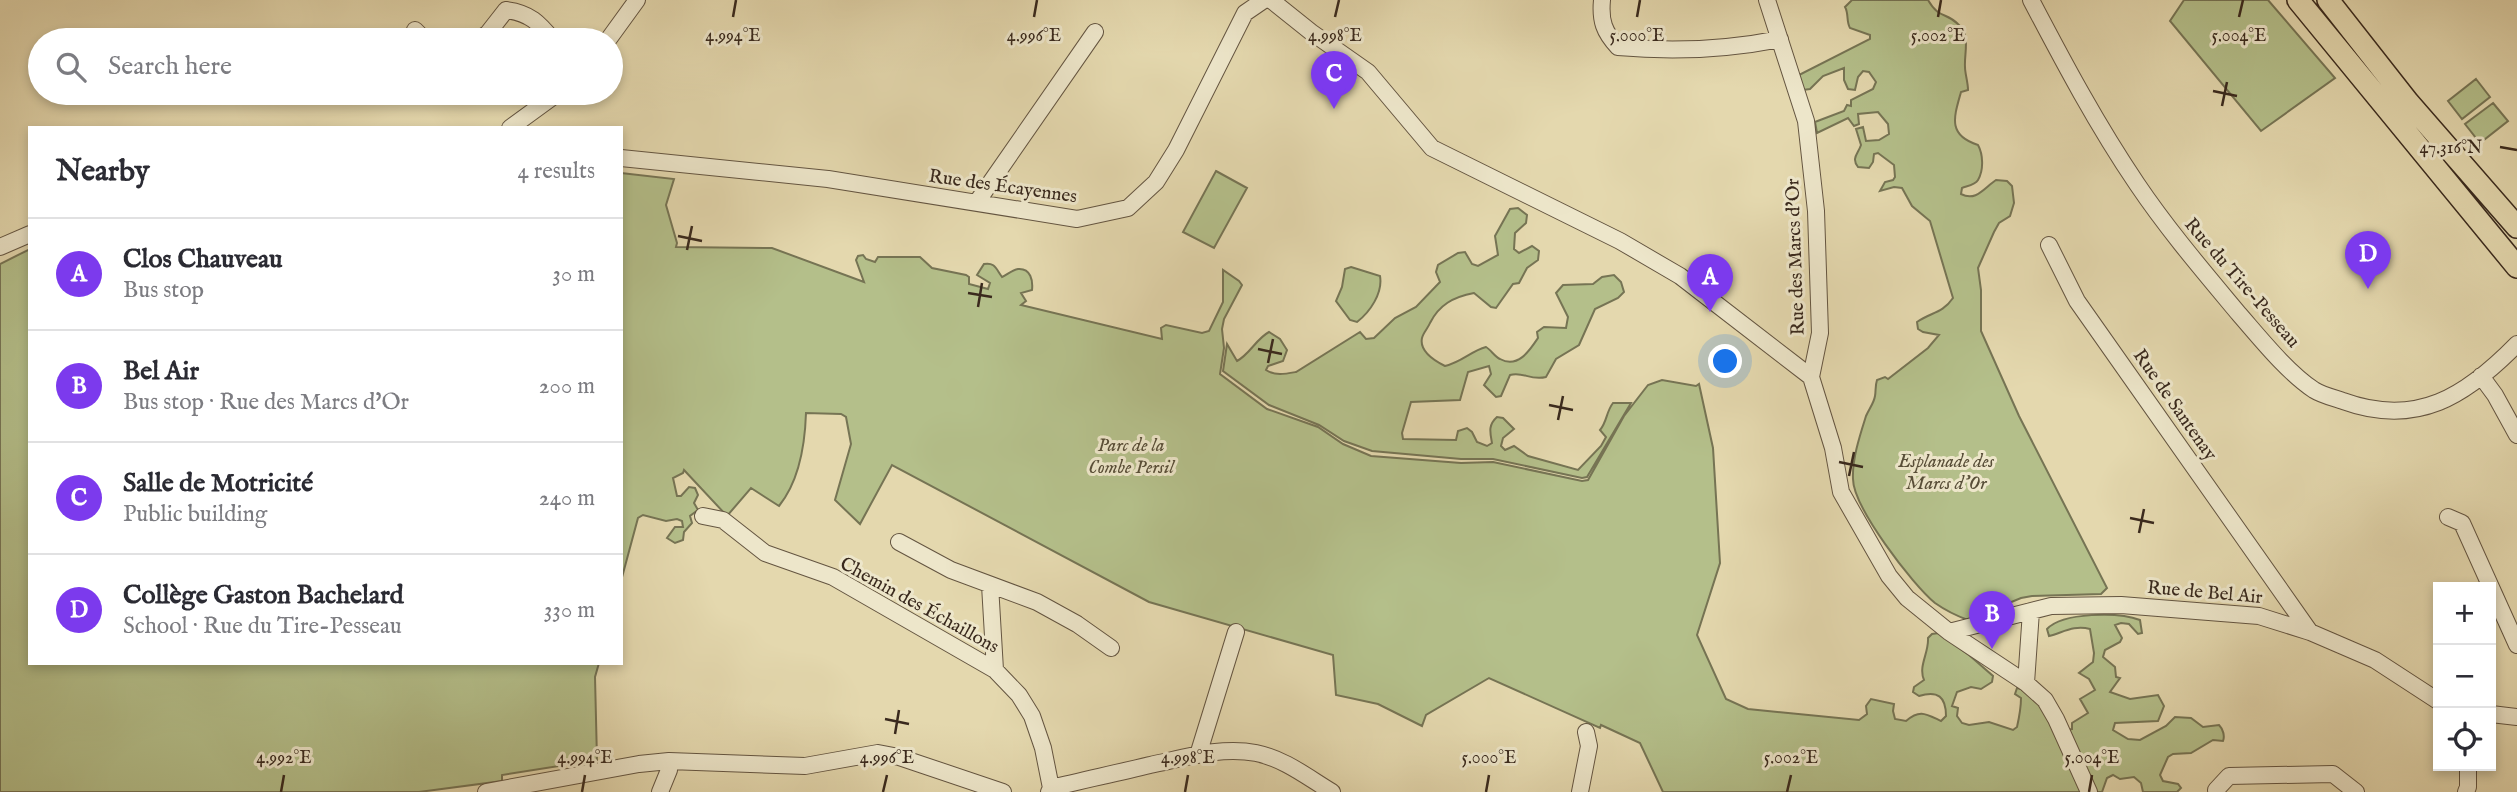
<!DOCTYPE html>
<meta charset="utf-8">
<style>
:root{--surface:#fff;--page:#f7f7f7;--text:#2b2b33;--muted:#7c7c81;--line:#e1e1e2;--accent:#7c3aed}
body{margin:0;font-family:"IM FELL English",serif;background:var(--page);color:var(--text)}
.controls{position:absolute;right:21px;bottom:21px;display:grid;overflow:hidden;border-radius:0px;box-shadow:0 4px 10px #0003}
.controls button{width:63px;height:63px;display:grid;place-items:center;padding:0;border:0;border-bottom:2px solid var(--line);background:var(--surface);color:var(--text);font:35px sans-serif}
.you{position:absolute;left:1726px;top:362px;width:24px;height:24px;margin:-18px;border:5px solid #fff;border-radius:50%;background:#1a73e8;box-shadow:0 0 0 10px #1a73e833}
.badge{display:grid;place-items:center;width:46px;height:46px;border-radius:50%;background:var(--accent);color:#fff;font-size:23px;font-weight:700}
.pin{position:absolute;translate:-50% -58px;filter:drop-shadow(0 2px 4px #0008)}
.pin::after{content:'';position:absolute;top:37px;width:24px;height:21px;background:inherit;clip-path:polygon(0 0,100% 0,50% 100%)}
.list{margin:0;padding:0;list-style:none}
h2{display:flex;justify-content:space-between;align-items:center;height:91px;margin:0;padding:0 28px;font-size:30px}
h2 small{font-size:23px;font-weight:400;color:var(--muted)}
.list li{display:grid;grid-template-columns:46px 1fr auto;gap:21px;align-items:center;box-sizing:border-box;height:112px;padding:0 28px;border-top:2px solid var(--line)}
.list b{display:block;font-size:26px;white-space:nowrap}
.list p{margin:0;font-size:23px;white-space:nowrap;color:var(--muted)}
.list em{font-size:23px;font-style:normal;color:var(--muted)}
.icon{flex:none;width:38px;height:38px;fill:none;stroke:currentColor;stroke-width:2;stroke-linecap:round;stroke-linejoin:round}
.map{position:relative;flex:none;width:2517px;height:792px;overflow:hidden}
.search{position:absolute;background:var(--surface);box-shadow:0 4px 10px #0003;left:28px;top:28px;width:595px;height:77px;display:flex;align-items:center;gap:18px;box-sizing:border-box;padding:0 24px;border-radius:38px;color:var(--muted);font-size:26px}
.panel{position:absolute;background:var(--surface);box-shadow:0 4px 10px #0003;left:28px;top:126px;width:595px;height:539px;border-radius:0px}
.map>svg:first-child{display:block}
</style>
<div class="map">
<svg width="2517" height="792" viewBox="0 0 2517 792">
<rect width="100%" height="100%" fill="#e4d8ae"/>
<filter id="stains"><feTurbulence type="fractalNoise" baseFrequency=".00286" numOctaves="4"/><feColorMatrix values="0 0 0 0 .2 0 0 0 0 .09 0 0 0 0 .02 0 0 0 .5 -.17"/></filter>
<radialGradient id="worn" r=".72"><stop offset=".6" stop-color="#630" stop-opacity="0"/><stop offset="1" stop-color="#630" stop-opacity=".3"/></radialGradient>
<path fill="#b4bf8a" stroke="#767454" stroke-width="2" d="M1852 0H1928C1939 19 1946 12 1958 24 1971 35 1964 53 1965 67 1965 74 1968 82 1968 90L1961 92C1954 117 1947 135 1978 145 1983 154 1984 170 1978 180 1975 185 1967 186 1962 188L1961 194C1976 202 1984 188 1996 180L2007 181 2012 186 2014 203 2010 216 1999 223 1994 232 1978 268 1981 290V331L2019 416 2107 588 2101 594 2032 596 2021 598 1968 620C1957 616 1945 610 1935 603 1912 584 1853 507 1853 479 1852 459 1860 435 1866 416 1869 409 1874 403 1875 396 1876 391 1875 386 1877 380L1885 377 1888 379 1928 348 1939 335 1923 332 1918 329 1917 322C1931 312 1942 314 1953 298L1930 221 1912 206 1902 188 1894 187 1880 191 1885 182 1893 180 1895 177 1894 165 1878 153 1874 154 1873 162 1869 168 1858 167C1851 158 1858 154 1861 145L1856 129 1863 127 1866 141 1879 140 1889 134 1888 124 1878 112 1858 114 1859 124 1854 126 1848 118 1817 133 1815 122 1844 111 1847 105 1851 106V100L1873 89 1876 82 1869 72 1863 71 1858 77 1855 90 1848 89 1844 80V68L1823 76 1810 89 1803 90 1797 76 1870 39V35L1850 28C1846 21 1849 14 1845 7Z
M2184 0H2268L2335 78 2261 131 2170 21Z
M2476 79 2490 97 2462 119 2448 101Z
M2493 103 2508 121 2480 143 2465 124Z
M1216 171 1247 188 1214 248 1183 232Z
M621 173 674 179 666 205 677 243 676 247 772 248 864 282 856 260 858 256 863 255 866 259 875 262 878 257H920L932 268 966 275 969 277V284L988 289 990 283 977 275 984 264C995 262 996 269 1002 277 1007 275 1012 270 1018 269 1031 268 1033 281 1032 290L1021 293 1026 301 1021 305 1162 339 1161 328 1166 325 1202 333 1209 331 1223 302V270L1239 281 1242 285 1224 319 1222 329 1224 348 1220 374 1267 409 1318 427 1343 444 1371 456 1461 463 1493 462 1582 481 1588 480 1624 416 1648 385 1662 380 1696 386 1699 384 1713 448 1720 563 1697 635 1726 699 1748 709 1859 720 1867 714 1866 706 1871 699 1894 704 1893 711 1895 719 1906 721C1920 709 1926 714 1941 721L1946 716C1946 697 1938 690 1919 696L1913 692 1914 687 1924 680C1918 666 1929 653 1928 638L1932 634 1939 633 1969 655 1993 676 1992 682 1981 689 1971 687 1957 692 1952 706 1958 708 1957 716 1962 723 1969 725 1989 722 2013 730 2017 727C2019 718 2021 708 2021 698L2015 694 2017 688C2036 691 2046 715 2055 731L2072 729V723L2088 713 2080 699 2095 690 2089 679 2079 673 2093 662 2094 653 2090 629C2074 625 2064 632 2049 636L2047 629C2063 612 2119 612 2140 620L2142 633 2138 634 2129 624 2121 623 2115 625 2122 638 2120 642 2105 650 2103 657 2115 667 2116 677 2120 678 2110 692 2130 699 2158 695 2164 706 2158 721 2115 723 2113 730 2128 739 2140 740 2166 726 2175 717 2191 718 2203 727 2219 725C2223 729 2225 736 2223 741L2213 740 2191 753 2173 754 2168 757 2160 775 2163 781 2178 784 2181 788 2177 792H2143L2141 783 2134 777 2120 779 2113 775 2107 778 2102 792H1663L1640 743 1601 725 1600 728 1489 678 1426 715 1422 726 1378 704 1336 695 1333 655 1149 602 892 465 860 524 835 500 851 444 846 417 841 414 806 413C805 444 800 480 779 506L751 488 727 516 684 470 683 473 673 478 677 496H681L689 487 695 488 698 495 694 503 698 510 690 516 692 523 684 532 683 540 675 543 667 538 675 527H683L682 521 677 519 666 521 643 515 638 518 621 581Z
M1518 208 1527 215 1526 223 1515 233 1514 249 1519 253 1532 246 1539 251 1538 260 1527 268 1519 283 1513 284 1496 308 1491 307 1474 293C1453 297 1439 305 1430 323 1428 328 1423 333 1422 338 1419 352 1435 361 1445 366 1462 362 1471 351 1486 347 1491 350 1495 357 1500 359 1518 369 1530 350 1538 338L1537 332 1544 327 1566 328 1568 317 1556 293 1563 285 1593 284 1602 277 1614 275 1621 282 1624 292 1618 298 1595 309 1579 345 1556 359 1546 377C1530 381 1523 371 1510 375L1501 396 1496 397 1484 385 1491 374 1489 366 1468 372 1460 400 1411 402 1402 433 1403 439 1456 440 1458 431 1467 428 1472 432 1477 442 1487 446 1492 443C1490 432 1488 425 1497 417L1503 418 1514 429 1503 438 1501 446 1505 450 1514 446 1528 456 1578 470 1601 446 1606 437 1600 430C1607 422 1606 412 1613 403H1631L1587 477 1582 478 1493 459H1461L1372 451 1344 441 1319 425 1269 405 1223 371 1227 344 1237 361C1250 354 1256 339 1269 332L1280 339 1287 350 1283 361 1268 366 1266 370C1275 376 1285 374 1296 372L1360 332 1366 339 1374 338 1395 318 1416 307 1440 282 1436 272 1438 265 1458 253 1465 252 1472 264 1478 266 1498 255 1495 236 1510 209Z
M30 249V663H599L595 677 597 760 502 775V781L419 792H0V264Z
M1351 267 1380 276C1383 293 1370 312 1357 322L1350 320 1336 301 1342 287 1345 269Z"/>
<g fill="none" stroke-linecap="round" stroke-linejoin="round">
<defs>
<path id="minor" d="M1271 0 1311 32 1368 72 1432 148 1620 241 1680 276 1811 377
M1602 0C1600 21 1604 32 1618 47 1674 52 1725 50 1780 39
M1767 0 1806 121 1816 211 1820 333 1811 377 1833 448 1841 492 1889 576 1907 598 1949 632 2026 683 2045 700 2056 719 2089 792
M2031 0C2064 63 2097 125 2137 184 2168 230 2204 272 2239 314 2260 338 2287 372 2314 390 2322 395 2334 398 2343 401 2417 428 2466 396 2517 344
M506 10C530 13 539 23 553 40
M415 30 425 40
M478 40 488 33 506 10
M608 40 637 0
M510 128 558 93
M621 158 828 179 1077 219 1128 208 1156 182 1176 150 1245 13 1264 0
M977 202 1095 32
M2049 245 2077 301 2310 632
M0 247 30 234
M2481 376 2495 395 2517 435
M703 516 723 520 765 553 833 577 995 670 1019 695 1032 716 1043 748 1051 788 1049 792
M2448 517 2462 523 2517 645
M899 542 951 570 1037 602 1077 624 1111 648
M990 585 995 670
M1949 632 2051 606 2121 605 2259 616 2310 632 2375 660 2438 701
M2026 683 2031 611
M2491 714 2517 717
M1198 755 1236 632
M1051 788C1084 780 1117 773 1150 765 1184 758 1221 746 1256 753 1285 759 1307 777 1332 792
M2216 790 2229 776 2333 774 2356 792
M486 792 639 764 669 761 805 766 878 753 899 757 1003 792
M660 792 669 770V761
M1580 792 1589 746 1586 732
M2466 792 2468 787V766"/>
<path id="major" d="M2298 0 2517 267
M2328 0 2408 102 2517 227"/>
</defs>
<use href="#minor" stroke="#645541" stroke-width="18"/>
<use href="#major" stroke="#39291d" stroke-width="24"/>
<use href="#minor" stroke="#ede6ca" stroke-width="16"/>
<use href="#major" stroke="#e4d8ae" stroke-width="21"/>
</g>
<path fill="none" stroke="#39291d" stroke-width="2.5" d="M733 17 736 0M1034 17 1037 0M1335 17 1339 0M1637 17 1640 0M1938 17 1941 0M2239 17 2243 0M2213 91 2237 96M2222 106 2227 82M2500 147 2517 150M678 236 702 241M687 250 692 226M968 293 992 297M978 307 982 283M1258 349 1282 354M1268 363 1273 339M1549 405 1573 410M1558 420 1563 396M1839 462 1863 467M1849 476 1854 452M2130 518 2154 523M2139 533 2144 509M885 719 909 724M895 734 899 710M281 792 284 775M582 792 585 775M883 792 887 775M1185 792 1188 775M1486 792 1489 775M1787 792 1791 775M2089 792 2092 775"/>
<g text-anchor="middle" stroke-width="6" stroke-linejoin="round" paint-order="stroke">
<g font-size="19" fill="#39291d" stroke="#ede6ca">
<text transform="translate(1003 185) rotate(8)" y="7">Rue des Écayennes</text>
<text transform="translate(1794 257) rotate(-92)" y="7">Rue des Marcs d'Or</text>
<text transform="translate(2243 282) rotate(49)" y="7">Rue du Tire-Pesseau</text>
<text transform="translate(2176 404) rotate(55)" y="7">Rue de Santenay</text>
<text transform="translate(2205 591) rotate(5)" y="7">Rue de Bel Air</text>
<text transform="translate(920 604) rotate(29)" y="7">Chemin des Échaillons</text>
</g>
<g font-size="19" font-style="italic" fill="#584e38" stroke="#ede6ca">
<text x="1131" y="451">Parc de la<tspan x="1131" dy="22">Combe Persil</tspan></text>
<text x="1946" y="467">Esplanade des<tspan x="1946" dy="22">Marcs d'Or</tspan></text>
</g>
</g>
<g font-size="18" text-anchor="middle" fill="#39291d" stroke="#ede6ca" stroke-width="6" stroke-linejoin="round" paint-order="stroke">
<text x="733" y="41">4.994°E</text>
<text x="1034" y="41">4.996°E</text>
<text x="1335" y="41">4.998°E</text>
<text x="1637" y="41">5.000°E</text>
<text x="1938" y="41">5.002°E</text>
<text x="2239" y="41">5.004°E</text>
<text x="2451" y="153">47.316°N</text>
<text x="284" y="763">4.992°E</text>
<text x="585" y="763">4.994°E</text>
<text x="887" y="763">4.996°E</text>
<text x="1188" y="763">4.998°E</text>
<text x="1489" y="763">5.000°E</text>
<text x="1791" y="763">5.002°E</text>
<text x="2092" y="763">5.004°E</text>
</g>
<rect width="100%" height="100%" filter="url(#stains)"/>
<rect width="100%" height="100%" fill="url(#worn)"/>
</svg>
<div class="controls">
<button>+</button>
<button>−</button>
<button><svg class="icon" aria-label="locate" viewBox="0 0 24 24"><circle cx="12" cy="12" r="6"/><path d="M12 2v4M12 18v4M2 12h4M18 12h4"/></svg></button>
</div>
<div class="you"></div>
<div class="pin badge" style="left:1710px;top:312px">A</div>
<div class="pin badge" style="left:1992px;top:649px">B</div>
<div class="pin badge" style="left:1334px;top:109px">C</div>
<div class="pin badge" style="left:2368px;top:289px">D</div>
<div class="search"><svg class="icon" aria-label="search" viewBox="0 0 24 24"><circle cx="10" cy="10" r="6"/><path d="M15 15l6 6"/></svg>Search here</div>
<section class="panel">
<h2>Nearby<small>4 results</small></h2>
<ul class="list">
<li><span class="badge">A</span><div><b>Clos Chauveau</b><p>Bus stop</p></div><em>30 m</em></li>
<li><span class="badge">B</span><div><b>Bel Air</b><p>Bus stop · Rue des Marcs d'Or</p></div><em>200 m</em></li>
<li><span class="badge">C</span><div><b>Salle de Motricité</b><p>Public building</p></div><em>240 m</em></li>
<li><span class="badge">D</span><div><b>Collège Gaston Bachelard</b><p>School · Rue du Tire-Pesseau</p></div><em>330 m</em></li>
</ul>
</section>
</div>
